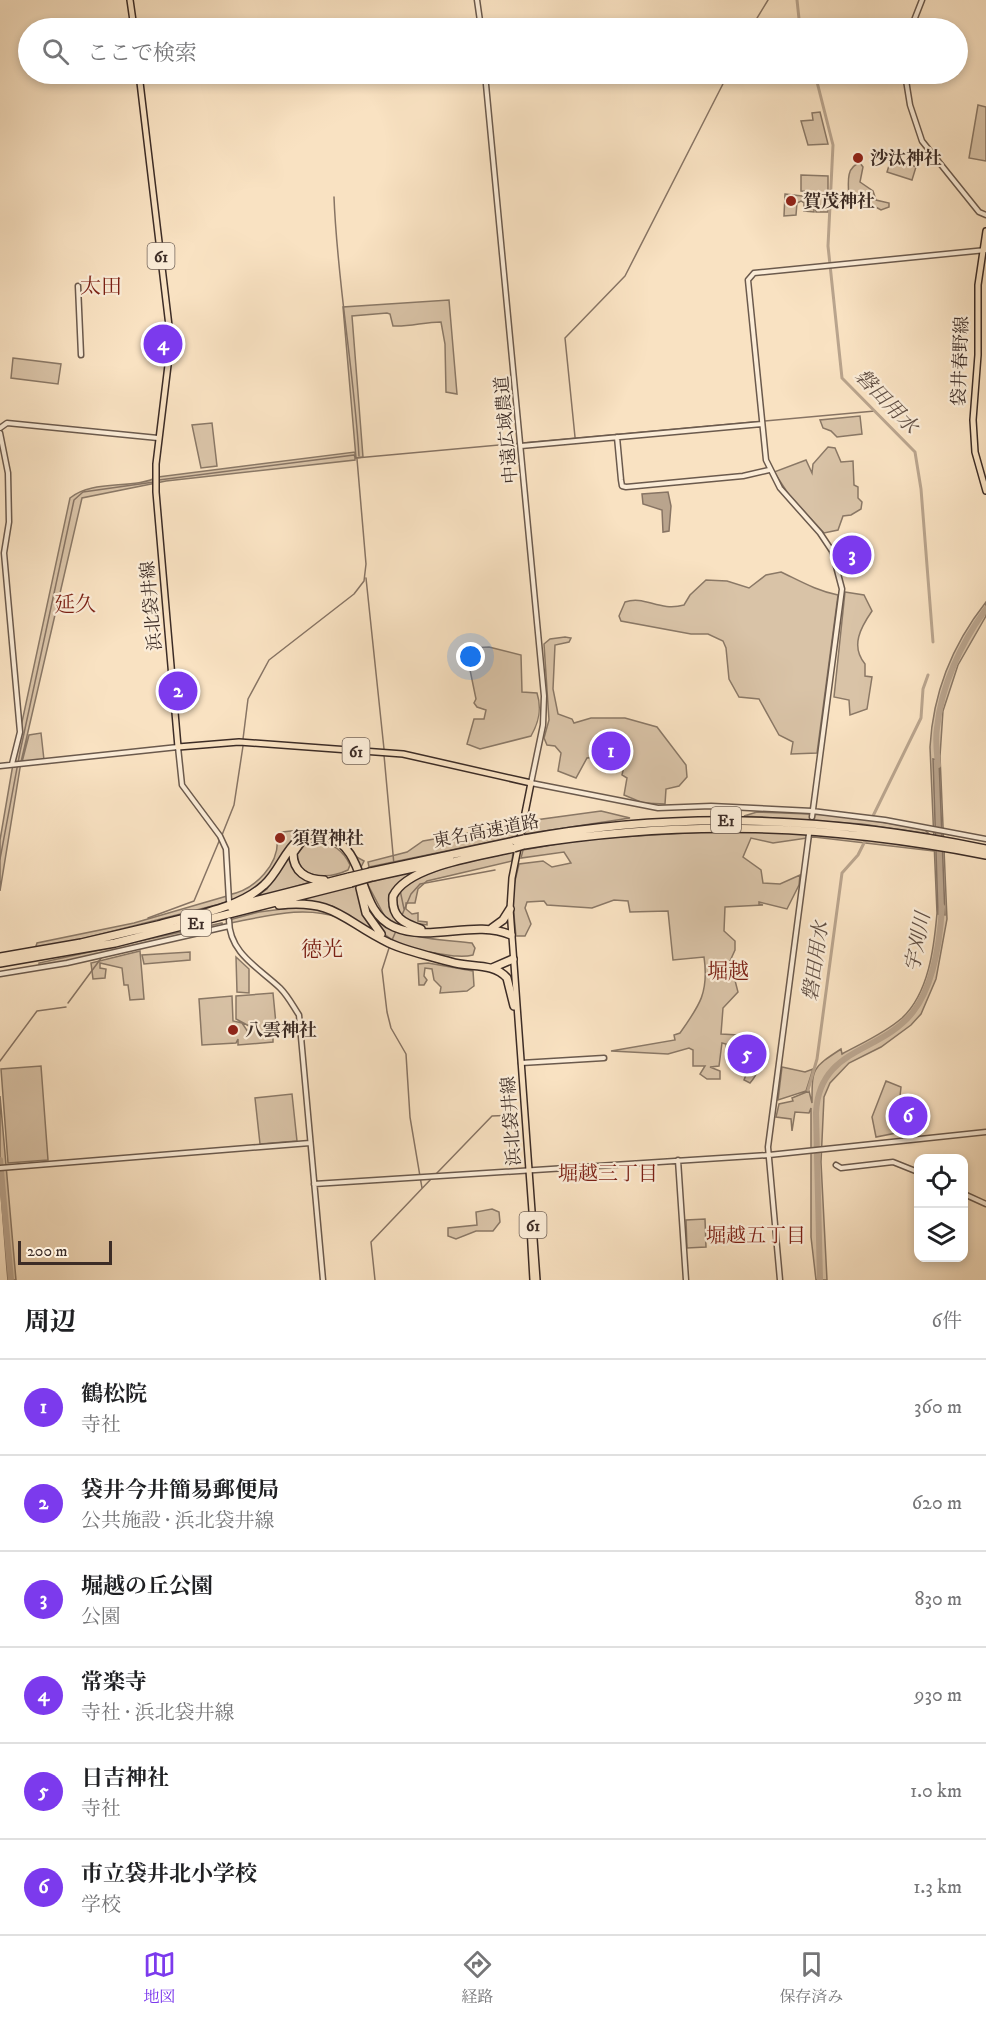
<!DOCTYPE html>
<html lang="ja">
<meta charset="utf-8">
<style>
:root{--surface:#fff;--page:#f6f6f6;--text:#202124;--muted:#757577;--line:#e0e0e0;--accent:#7c3aed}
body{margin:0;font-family:"IM FELL DW Pica","Noto Serif JP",serif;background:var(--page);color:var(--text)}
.controls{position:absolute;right:18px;bottom:18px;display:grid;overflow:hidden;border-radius:12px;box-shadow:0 3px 9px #0003}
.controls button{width:54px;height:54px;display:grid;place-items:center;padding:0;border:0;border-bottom:2px solid var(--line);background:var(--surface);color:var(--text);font:30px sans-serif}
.scale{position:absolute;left:18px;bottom:15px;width:94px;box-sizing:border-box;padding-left:6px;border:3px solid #3c2c26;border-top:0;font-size:16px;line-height:21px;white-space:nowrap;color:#3c2c26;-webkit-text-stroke:4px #fbecd7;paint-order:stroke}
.you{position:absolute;left:471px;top:657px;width:21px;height:21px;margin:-15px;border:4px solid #fff;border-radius:50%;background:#1a73e8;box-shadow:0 0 0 9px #1a73e833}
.badge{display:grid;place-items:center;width:39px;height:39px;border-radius:50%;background:var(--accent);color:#fff;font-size:20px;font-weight:700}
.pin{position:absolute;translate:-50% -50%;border:3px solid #fff;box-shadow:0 2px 6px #0006}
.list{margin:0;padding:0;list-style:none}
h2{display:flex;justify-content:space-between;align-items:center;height:78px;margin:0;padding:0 24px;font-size:26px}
h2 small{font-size:20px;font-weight:400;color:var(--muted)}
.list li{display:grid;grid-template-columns:39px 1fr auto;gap:18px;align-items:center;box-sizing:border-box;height:96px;padding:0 24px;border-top:2px solid var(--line)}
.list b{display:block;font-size:22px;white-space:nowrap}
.list p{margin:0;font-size:20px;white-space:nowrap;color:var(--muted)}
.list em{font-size:20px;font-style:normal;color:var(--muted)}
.icon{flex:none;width:33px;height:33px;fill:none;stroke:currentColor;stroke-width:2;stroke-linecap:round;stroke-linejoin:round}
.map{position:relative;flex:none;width:986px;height:1280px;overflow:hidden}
.search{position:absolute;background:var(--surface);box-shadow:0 3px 9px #0003;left:18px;right:18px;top:18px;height:66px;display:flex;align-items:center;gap:15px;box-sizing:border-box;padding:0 21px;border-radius:33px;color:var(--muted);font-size:22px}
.sheet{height:654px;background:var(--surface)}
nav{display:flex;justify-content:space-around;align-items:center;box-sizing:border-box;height:84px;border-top:2px solid var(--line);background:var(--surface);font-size:16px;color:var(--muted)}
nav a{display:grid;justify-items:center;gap:3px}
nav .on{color:var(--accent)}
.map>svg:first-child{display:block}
</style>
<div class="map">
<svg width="986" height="1280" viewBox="0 0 986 1280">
<rect width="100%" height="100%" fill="#f9e2c2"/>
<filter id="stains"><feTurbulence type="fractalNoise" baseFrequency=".00333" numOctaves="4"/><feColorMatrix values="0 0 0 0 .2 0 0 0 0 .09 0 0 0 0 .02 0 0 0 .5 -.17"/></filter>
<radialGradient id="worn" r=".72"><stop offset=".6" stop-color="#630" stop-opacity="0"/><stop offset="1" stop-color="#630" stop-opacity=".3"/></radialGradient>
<path fill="#d9c3a7" stroke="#8a7866" stroke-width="1.5" d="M978 105 986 107V161L969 158Z
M820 112 828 144 808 145 801 121 813 120 812 113Z
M892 156 916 167 912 180 887 172Z
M860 163 863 167 860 182 873 191 876 200 889 203V207L881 210 870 204 869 195H863L865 204 862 206 849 201C849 187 844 167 860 163Z
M801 175 828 176V212H816L814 192 801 191Z
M785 194 802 196 809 201V208L814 209V212L804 211V203L801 201 797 203 796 215 784 216Z
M449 300 457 394 446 392 445 344 441 322C424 322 410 327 393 326L390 314 387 313 352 316 363 457 356 458 343 307Z
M13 358 61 364 58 384 11 378Z
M860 416 862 434 837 437 831 431 823 428 820 420Z
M212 423 217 466 201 468 192 425Z
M828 447 835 448 841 462 853 461 854 485 858 487V498L862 502 861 509 851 515 843 516 838 530 824 533 789 495 774 472 806 460 812 473 813 464Z
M355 452V460L166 481 82 498 21 762 0 891V840L13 764 70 498C93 479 132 490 158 477Z
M781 572C800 581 817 591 838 595L817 753 791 754 793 742 779 735 759 699 739 697 729 679 726 648 723 641 708 634H691L621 621 619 616 625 602C645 595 659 612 684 605L690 595 706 580 727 581 749 588 766 575Z
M845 592 864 595 872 611C861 627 850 646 865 664V676L872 677 867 709 850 715 849 700 834 697Z
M986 602V616L958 665 943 711 940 756 947 919 936 979 921 1014 911 1025 881 1047 849 1063 830 1083 824 1097 821 1162 827 1280H816L811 1237V1108L809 1113 795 1112 792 1131 791 1119 776 1117 779 1104 793 1101 792 1098 809 1091 812 1103C812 1068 812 1068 841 1049L842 1054C862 1043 885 1033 902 1018 929 993 934 947 937 913L930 747C933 692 952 645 986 602Z
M565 637 571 638 569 642 555 645 553 689 558 714 572 719 574 723 591 718H625L657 727 686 765 687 777 679 786 666 789 665 804 643 803 624 795 627 778 622 775 627 753 617 749 616 742 612 740 610 746 601 743 603 735 598 757 587 758 576 778 558 771 561 753 555 746 547 745 544 738 549 720 544 644 550 639Z
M489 647 521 655 522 692 537 693C542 709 539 722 531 736L480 749 467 744 474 719H484L486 710 477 707 474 703 476 699 470 670 471 648Z
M41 733 44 760 22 762 29 735Z
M601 811 630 818 525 834 528 821Z
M757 812 837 815 906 826 925 830 929 834 862 824 744 816Z
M520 824 518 836 369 867 368 862 407 852 423 841Z
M309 829C351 832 339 850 364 861L360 869 341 844 311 832 258 889 230 903 228 895C255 890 281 864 277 835L282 832Z
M755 829 852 835 932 847 933 851 814 837 773 843 751 838 743 857 761 870 763 883 780 884 800 875 799 885 787 909 759 902V904L763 905 725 907 724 931 735 941V950L730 961 738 992 723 1008 721 1034 757 1036 758 1039 752 1048C754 1065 765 1065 750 1083L744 1080 748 1070 737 1066 736 1058 727 1055 726 1044 722 1043 719 1066 710 1067 720 1071V1079H707L700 1074 705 1066H693V1050L689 1048 668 1054 611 1051 675 1040 674 1035 680 1033C700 1005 709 992 704 957L673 960 668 911 630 912 628 901 614 900 592 908 547 905 544 901 527 902 525 908 531 924 525 936H516L512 894 519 864 543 861 552 867 571 863 564 852 521 858 523 850 585 839Z
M318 841C333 844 343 850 350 865L348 870C329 879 299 880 297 854L305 844Z
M513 852 512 861 427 881 418 889 415 903H406V909L412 914 418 913V921L427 922V925L407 922 399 915 395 892C428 867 474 861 513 852Z
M289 854C291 870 298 877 314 881L251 900 267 889Z
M417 869 403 882 392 905 400 920 397 924 385 917 367 883Z
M360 883C364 892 366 902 370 910 389 940 441 939 472 943L475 948 473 955C461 958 448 955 435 953 387 947 371 930 360 883Z
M356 885 365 918 373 931 332 906 290 901Z
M227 896 228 902 42 949 36 946 37 943 134 923Z
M298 907 327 911 340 918C303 905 268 916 231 923L229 920 259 912Z
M222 923 223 926 39 968V963Z
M140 951 144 999 130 1000 128 985H124L122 968 100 963V968L106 969 105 978 93 979 91 963Z
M190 952V960L144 964 142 955Z
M236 957 249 969V993L237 992Z
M428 963 473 971 474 986 467 991 440 993 441 987 434 980 432 969 425 968 424 976 427 980 424 985H419L418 964Z
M273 993 276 1024H273V1042L238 1045V1039L236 1043 202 1045 199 999 232 996 233 1021 242 1023 248 1032 249 1026 236 1019V996Z
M41 1066 48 1160 8 1163 1 1069Z
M782 1067 805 1072 813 1069 806 1091 778 1100Z
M886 1081 901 1087 896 1133 876 1137 872 1117Z
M292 1094 297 1141 260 1144 255 1098Z
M0 1096 16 1280H8L7 1270 0 1180Z
M492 1209 499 1212 500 1222 493 1231H476L456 1239 448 1236V1228L477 1225 476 1212Z
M705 1219 706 1247 687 1248 686 1220Z"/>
<path fill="#b9a48d" stroke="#877464" stroke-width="1.5" d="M668 492 671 506 669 531 663 532 662 510 643 504 642 494Z
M933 759 939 760 945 915 938 914Z"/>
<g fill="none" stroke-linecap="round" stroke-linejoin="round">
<path stroke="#877464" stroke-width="1.5" d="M751 28 768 0
M334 197C337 282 354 370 359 456
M575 437 565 338 625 276 728 74
M159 480 354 455 356 458 875 411
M366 578 384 749
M243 739 248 699 269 660 354 594 364 581 366 564 357 459
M384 755 394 865
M222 835 234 805 243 746
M0 859 20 752 74 500 83 492 154 482
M400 890 404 909
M402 915 411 894 420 884 495 870
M148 918 194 901 220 839
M392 940 396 931
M389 948 382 970 387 1012 391 1028 406 1054 410 1117 422 1188
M68 1003 102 957 137 949
M0 1061 37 1011 66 1007
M436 1174 492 1116 518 1115
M527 1221 528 1244
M375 1280 371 1242 432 1178"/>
<path stroke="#b9a48d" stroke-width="3" d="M797 0 800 28
M815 74 833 145 828 246 842 378 915 452 921 489 933 642
M873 816 921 718 923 689 928 675
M808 1090 817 1059 842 873 858 855 865 841"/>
<path stroke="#b9a48d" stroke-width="6" d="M938 765C937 753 935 740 937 728 941 686 961 643 986 609
M0 1160 11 1280
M820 1280 816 1113C819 1047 880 1054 913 1012 934 985 940 941 942 907"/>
<defs>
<path id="tertiary" d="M477 0 481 28
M911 28 922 0
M485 74 544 696 543 725 531 783 658 808 711 806 812 811 885 820 986 839
M905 74 910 105 922 141 979 212 986 215
M78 286 81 355
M0 428 7 423 158 438
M0 433 8 473 9 522 4 553 20 732 12 764
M617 437 621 480 622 486 626 487 743 476 769 470
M521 446 762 424
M0 766 178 747 182 785 220 836 226 849 229 901
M812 817 842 589 832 551 820 533 780 488 766 460 748 280 754 273 986 250
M229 920C229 953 259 968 280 988 288 996 293 1006 299 1015L323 1280
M0 974 67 963 229 926
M521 1063 604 1058
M678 1160 686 1280
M836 1165 841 1168 893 1162 918 1172
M0 1168 310 1143
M314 1184 769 1155 986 1132
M964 1194 986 1204
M780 1280 768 1147 809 834"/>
<path id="primary" d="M130 0 134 28
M139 74 169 326V357L156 464V492L178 747 239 742 403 754 531 783 512 878 510 909 537 1280
M986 231 978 285V355L973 420 975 452 986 491
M530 1227 533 1280"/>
<path id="motorway" d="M524 839C679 810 833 817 986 849
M301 842 293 853C293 872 307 880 324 880
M524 845C684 819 827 824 986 855
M370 872 515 841
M372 877 450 860
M360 888 366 913 381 934
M279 905C336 899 343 921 389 943 409 952 430 956 451 962 469 968 493 962 507 978L514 1006
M231 907 349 877
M158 925C192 915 238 909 264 885 285 867 290 825 326 836 369 848 355 910 394 927 431 943 474 919 511 935
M492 928 503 920 510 909
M421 929C403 923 391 917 393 896 408 865 482 856 514 848
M0 957 81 943 162 924
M0 963 115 943 351 883
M492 968 513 959"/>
</defs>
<use href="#tertiary" stroke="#6b5a4d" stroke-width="7"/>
<use href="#primary" stroke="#3c2c26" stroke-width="8"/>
<use href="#motorway" stroke="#3c2c26" stroke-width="10"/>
<use href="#tertiary" stroke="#fbecd7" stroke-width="4"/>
<use href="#primary" stroke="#f9e2c2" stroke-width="5"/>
<use href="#motorway" stroke="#f9e2c2" stroke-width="7"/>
<defs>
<path id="motorway-bridge" d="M515 841 524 839
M514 848 524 845
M349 877 370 872
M351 883 372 877"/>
</defs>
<use href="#motorway-bridge" stroke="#3c2c26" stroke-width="10" stroke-linecap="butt"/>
<use href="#motorway-bridge" stroke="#f9e2c2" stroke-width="7"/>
</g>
<g fill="#8f2418" stroke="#fbecd7" stroke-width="2">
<circle cx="858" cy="158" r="6"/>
<circle cx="791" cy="201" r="6"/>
<circle cx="280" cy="838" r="6"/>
<circle cx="233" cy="1030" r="6"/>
</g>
<g text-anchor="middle" stroke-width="4.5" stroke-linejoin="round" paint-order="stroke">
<g fill="#fbecd7" stroke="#75665b" stroke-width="1.5">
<rect x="147.5" y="243" width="27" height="26" rx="4.5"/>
<rect x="342.5" y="738" width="27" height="26" rx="4.5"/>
<rect x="711" y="807" width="30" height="26" rx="4.5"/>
<rect x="181" y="910" width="30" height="26" rx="4.5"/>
<rect x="519.5" y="1212" width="27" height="26" rx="4.5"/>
</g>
<g font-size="16" font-weight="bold" fill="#3c2c26">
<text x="161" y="262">61</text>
<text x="356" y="757">61</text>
<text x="726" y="826">E1</text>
<text x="196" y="929">E1</text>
<text x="533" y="1231">61</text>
</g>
<g font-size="18" font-weight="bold" fill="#3c2c26" stroke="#fbecd7" text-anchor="start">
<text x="870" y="164">沙汰神社</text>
<text x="803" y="207">賀茂神社</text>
<text x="292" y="844">須賀神社</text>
<text x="245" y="1036">八雲神社</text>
</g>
<g font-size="18" fill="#3c2c26" stroke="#fbecd7">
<text transform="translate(960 361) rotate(-88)" y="6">袋井春野線</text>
<text transform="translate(506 430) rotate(-95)" y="6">中遠広域農道</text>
<text transform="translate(151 606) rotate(-95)" y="6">浜北袋井線</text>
<text transform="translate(486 831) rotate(-11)" y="6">東名高速道路</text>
<text transform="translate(511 1121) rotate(-94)" y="6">浜北袋井線</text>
</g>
<g font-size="20" font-style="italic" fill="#625045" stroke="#fbecd7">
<text transform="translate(887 401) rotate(46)" y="7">磐田用水</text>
<text transform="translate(917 942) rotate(-79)" y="7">宇刈川</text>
<text transform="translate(815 961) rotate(-82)" y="7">磐田用水</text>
</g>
<g font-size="20" fill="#7a1f14" stroke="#fbecd7">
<text x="608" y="1180">堀越三丁目</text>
<text x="756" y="1242">堀越五丁目</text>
</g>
<g font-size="21" fill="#7a1f14" stroke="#fbecd7">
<text x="101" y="293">太田</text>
<text x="75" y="611">延久</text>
<text x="322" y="956">徳光</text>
<text x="728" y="978">堀越</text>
</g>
</g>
<rect width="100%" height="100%" filter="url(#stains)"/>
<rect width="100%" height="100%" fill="url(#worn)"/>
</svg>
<div class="controls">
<button><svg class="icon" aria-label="locate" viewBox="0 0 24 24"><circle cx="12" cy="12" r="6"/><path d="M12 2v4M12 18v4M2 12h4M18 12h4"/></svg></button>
<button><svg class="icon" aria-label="layers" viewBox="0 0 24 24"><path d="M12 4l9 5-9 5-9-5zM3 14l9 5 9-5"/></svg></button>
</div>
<div class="scale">200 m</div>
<div class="you"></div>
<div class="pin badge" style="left:611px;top:751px">1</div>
<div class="pin badge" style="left:178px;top:691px">2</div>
<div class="pin badge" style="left:852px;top:555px">3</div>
<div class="pin badge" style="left:163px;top:344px">4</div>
<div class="pin badge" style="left:747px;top:1054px">5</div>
<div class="pin badge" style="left:908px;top:1116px">6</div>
<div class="search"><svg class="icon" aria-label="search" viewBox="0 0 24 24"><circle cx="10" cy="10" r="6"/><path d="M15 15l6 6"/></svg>ここで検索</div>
</div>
<section class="sheet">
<h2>周辺<small>6件</small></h2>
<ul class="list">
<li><span class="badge">1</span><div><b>鶴松院</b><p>寺社</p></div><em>360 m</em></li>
<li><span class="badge">2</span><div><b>袋井今井簡易郵便局</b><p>公共施設 · 浜北袋井線</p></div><em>620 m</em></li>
<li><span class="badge">3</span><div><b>堀越の丘公園</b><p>公園</p></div><em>830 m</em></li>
<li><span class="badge">4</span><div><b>常楽寺</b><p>寺社 · 浜北袋井線</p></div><em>930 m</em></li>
<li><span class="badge">5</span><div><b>日吉神社</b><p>寺社</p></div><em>1.0 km</em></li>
<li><span class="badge">6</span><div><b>市立袋井北小学校</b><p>学校</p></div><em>1.3 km</em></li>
</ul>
</section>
<nav>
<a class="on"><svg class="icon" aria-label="map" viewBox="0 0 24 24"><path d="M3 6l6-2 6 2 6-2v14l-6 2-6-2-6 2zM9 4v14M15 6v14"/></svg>地図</a>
<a><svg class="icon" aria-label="directions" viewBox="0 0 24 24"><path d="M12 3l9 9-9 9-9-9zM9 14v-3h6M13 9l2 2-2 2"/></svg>経路</a>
<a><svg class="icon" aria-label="saved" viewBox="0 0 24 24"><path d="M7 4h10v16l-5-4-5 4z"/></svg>保存済み</a>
</nav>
